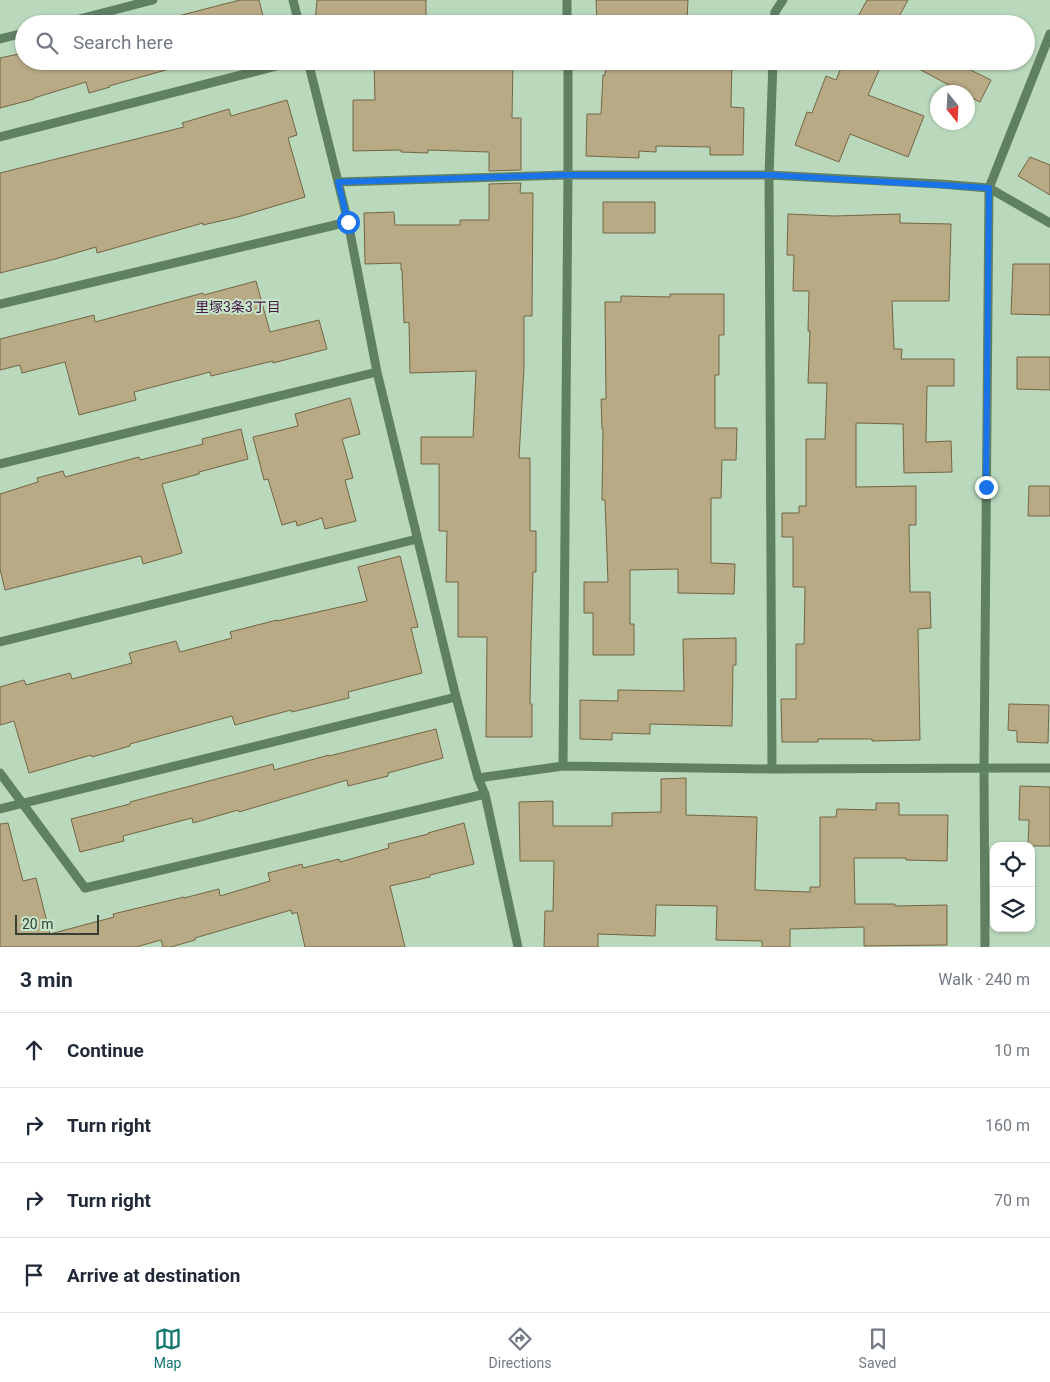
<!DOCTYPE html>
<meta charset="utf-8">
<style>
:root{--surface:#fff;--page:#f2f2f3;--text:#1f2937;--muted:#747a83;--line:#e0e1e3;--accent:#0f766e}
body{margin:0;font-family:Roboto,"Noto Sans JP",sans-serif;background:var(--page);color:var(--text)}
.controls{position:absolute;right:15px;bottom:15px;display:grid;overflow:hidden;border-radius:10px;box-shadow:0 1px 4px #0004}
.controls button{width:45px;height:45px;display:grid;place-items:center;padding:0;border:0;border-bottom:1px solid var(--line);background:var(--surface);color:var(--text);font:25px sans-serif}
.compass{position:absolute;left:930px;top:85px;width:45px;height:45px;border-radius:50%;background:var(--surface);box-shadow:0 1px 4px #0004;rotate:162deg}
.scale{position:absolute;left:15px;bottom:12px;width:84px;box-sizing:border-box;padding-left:5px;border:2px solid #344034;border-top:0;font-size:14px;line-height:18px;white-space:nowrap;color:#344034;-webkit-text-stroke:4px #c6e6c9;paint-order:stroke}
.stop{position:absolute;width:15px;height:15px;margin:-11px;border:4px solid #1a73e8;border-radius:50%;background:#fff}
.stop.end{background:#1a73e8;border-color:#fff;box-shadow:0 1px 5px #0008}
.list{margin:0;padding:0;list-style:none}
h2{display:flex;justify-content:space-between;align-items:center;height:65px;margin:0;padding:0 20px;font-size:21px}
h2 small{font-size:16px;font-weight:400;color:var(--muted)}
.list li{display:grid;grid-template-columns:32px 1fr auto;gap:15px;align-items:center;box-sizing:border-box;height:75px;padding:0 20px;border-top:1px solid var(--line)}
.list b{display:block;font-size:19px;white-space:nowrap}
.list em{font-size:16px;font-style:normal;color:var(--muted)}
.icon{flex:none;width:28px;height:28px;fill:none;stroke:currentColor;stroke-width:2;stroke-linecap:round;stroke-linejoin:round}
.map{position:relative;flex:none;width:1050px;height:947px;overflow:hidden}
.search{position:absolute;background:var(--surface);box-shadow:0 1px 4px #0004;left:15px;right:15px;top:15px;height:55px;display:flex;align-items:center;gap:12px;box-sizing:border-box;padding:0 18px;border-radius:28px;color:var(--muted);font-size:19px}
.sheet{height:365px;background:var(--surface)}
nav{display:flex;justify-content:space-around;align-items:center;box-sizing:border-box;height:70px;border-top:1px solid var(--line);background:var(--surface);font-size:14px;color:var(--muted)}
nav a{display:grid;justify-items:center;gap:2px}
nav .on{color:var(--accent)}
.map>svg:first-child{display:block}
</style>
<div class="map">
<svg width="1050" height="947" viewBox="0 0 1050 947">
<rect width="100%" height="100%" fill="#bad9bc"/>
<path fill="#b9aa86" stroke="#736543" d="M240 0H259L265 24H179L178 16Z
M317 0H426V24L315 23Z
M596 0H688L687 20 724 21V24H597Z
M867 0H908L895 24H854Z
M23 53 24 61H172L173 68 109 86 110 87 89 93 86 82 34 98V99L0 108V58Z
M374 61H513L512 118H521V170L489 171V152L428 150V153L401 152V150L353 151V100H375Z
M606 61H732L731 107 744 108 743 155H710V147L656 146V152L639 151V158L586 156 587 114H601L603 75H605Z
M844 61H883L868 95 924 116 908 157 850 134 839 162 795 145 807 112 812 113 826 76 836 80Z
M904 61H952L991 80 980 102 968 96V92H962Z
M287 100 297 135 288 138 305 197 238 217 203 225V223L97 253 96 247 55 259 0 273V173L184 127 182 123 229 109 231 116Z
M1030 157 1050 165V195L1018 176Z
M521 183 520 193H533L532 316H524V367L519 458H530V531H536V572H533L531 644 530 704H532V737H486L487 637H458V582H446L447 531H439V464H421V437H473L476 371 410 373 409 322 404 323 402 270H401V263L365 264 364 213 394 212 395 225H460V220H489V184Z
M603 202H655V233H603Z
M788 214 834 216 900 214V223L951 224 949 301H892L894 349H902L901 359H954V386H927L926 442 951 441 952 472 904 473 903 424 856 423V487L916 486V525H909L910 592H930L931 628 918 629 920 740 872 741V739H818V742H782L781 699H796V644H804L805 587H793V537H782V513H799V506H806V439H825L827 383H808L810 331H808L809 291H793L794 255H787Z
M1013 264H1050V315L1011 314Z
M256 281 270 332 319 320 327 349 273 363V361L211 376 210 372 134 392 136 400 79 415 65 362 22 373 20 365 0 370V339L94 315 95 322 203 293 204 295Z
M670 294H724V335H719V375H715V428H737L736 460H722L721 498H711V563L735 564 734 594 678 593V569L630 570V624H634V655H593V613H584V582H608L605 500H602L603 429H602L601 399H606L605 302H621V296L670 297Z
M1017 357H1050V390L1017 389Z
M350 398 360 434 342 439 353 478 345 480 356 521 325 529 322 518 297 526 296 521 282 525 268 479 264 480 253 437 298 426 295 414Z
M241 429 248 459 199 472V474L162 484 182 553 143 564 141 556 5 590 0 569V494L38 482 37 478 63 471 65 477 139 457 140 460 203 444 202 439Z
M1029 486H1050V516H1028Z
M400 556 418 627 411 628 422 673 348 692 349 698 292 712 291 710 235 725 232 716 130 744V746L92 757 91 755 29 773 14 721 0 725V687L24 680 26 685 70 673 72 679 132 663 129 653 176 641 180 652 232 638 230 632 277 620V621L367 601 358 567Z
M736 638V665H733L732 726 650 724V734L612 733V740L580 739V700L618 701V690L684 691 683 639Z
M1009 704 1049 705 1048 743 1017 742V731L1008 730Z
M436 729 443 758 388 773V776L348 786 347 780 239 812 238 810 193 823 192 818 123 836 124 841 80 852 71 819 130 804V802L273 764 274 770 329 755V756Z
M686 778V815L757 817 755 890 810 892V887H820V817H836L837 809 876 810V803H899V815H948L947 861 906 860V858H854L855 904H895V906L947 905V945L864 946V927L790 929V947H762V941L716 940 717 906 656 905 655 936 598 934V947H544L545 911H553L554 861H520L519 802 553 801V826H612V813L661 812V779Z
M1020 786 1050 787V846H1028L1029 820H1019Z
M8 823 23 881 36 878 50 934 114 917 113 914 184 897V898L219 889 220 896 270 881 268 873 302 864 303 868 339 859 340 862 389 848 388 844 428 834V833L464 823 474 864 430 875V877L390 886 405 947H305L297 912 292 914 291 910 195 938V940L171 947H163L161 940 136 947H0V824Z"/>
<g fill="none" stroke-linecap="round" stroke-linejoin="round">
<path stroke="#608063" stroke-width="9" d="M293 0 299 24
M567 0V24
M60 24 153 0
M774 24 775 12 783 0
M0 39 24 33
M308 61 348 222 377 372 456 697 478 778 485 794 518 947
M0 137 296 61
M338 182 568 175H769L940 184 989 188 1050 223
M0 304 348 222
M0 464 377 372
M0 642 417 539
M563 766 568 175V61
M772 769 769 175 773 61
M0 773 85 888 485 794
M478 778 563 766 772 769 1050 768
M0 809 456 697
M985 947 984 768 989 188 1050 34"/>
</g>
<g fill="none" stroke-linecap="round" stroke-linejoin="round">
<path stroke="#1a73e8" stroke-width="6" d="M348 222 338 182 568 175H770L989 188 986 487"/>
</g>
<g text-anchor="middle" stroke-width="4" stroke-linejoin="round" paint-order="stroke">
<g font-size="14" fill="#461647" stroke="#c6e6c9">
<text x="238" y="312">里塚3条3丁目</text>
</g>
</g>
</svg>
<div class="controls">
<button><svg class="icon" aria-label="locate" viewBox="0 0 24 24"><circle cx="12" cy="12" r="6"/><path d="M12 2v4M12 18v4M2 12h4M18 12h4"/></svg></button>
<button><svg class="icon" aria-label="layers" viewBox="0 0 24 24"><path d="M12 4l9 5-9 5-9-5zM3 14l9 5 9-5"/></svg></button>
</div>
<svg class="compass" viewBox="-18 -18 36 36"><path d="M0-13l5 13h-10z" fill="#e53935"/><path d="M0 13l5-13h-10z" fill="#747a83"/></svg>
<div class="scale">20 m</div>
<div class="stop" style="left:348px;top:222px"></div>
<div class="stop end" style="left:986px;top:487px"></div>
<div class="search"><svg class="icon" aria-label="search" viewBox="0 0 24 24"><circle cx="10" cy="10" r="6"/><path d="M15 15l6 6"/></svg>Search here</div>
</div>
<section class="sheet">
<h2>3 min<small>Walk · 240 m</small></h2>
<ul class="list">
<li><svg class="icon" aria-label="ahead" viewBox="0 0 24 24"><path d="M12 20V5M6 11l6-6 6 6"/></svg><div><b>Continue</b></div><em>10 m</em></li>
<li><svg class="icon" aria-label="right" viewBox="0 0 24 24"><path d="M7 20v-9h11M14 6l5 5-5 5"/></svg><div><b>Turn right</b></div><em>160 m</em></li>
<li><svg class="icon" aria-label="right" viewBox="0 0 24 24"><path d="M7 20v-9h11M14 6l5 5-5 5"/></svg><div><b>Turn right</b></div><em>70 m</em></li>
<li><svg class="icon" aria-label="arrive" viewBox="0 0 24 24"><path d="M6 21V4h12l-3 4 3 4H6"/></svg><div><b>Arrive at destination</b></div></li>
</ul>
</section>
<nav>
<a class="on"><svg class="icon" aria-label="map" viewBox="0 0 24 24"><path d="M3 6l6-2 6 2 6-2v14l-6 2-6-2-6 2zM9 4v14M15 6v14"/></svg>Map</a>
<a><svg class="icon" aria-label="directions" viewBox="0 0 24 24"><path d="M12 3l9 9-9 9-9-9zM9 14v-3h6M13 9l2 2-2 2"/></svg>Directions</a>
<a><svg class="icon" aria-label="saved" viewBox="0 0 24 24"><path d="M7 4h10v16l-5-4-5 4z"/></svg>Saved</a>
</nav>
